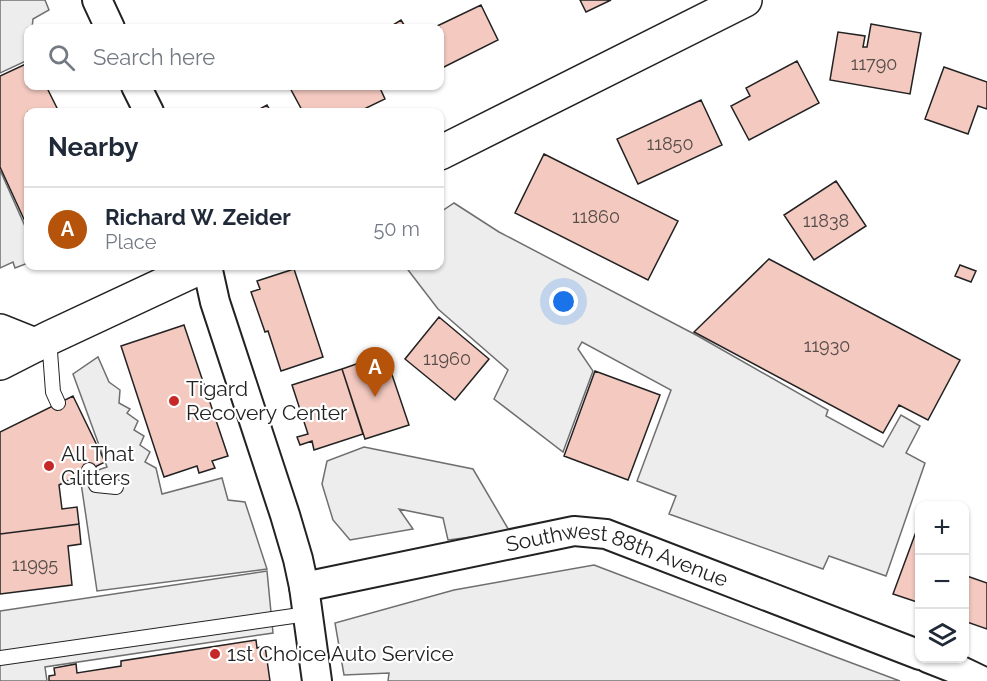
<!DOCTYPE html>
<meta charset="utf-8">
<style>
:root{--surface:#fff;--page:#f2f2f3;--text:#1f2937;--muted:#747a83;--line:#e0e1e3;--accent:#b45309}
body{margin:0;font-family:Raleway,sans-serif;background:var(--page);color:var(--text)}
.controls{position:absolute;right:18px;bottom:18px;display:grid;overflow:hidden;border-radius:12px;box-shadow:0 2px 4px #0004}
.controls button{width:54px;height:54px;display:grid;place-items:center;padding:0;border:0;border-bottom:2px solid var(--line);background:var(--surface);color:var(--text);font:30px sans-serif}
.you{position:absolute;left:564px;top:302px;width:21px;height:21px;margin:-15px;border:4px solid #fff;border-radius:50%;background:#1a73e8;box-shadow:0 0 0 9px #1a73e833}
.badge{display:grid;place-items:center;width:39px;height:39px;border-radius:50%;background:var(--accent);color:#fff;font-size:20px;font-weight:700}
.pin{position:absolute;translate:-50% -50px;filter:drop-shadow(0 2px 3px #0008)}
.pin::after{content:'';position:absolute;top:32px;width:21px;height:18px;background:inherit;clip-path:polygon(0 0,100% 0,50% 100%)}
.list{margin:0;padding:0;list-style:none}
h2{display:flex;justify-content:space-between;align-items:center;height:78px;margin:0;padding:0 24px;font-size:26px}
h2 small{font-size:20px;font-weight:400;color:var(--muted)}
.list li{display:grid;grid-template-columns:39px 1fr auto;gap:18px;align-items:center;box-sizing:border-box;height:84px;padding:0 24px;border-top:2px solid var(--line)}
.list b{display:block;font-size:22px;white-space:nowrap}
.list p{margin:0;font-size:20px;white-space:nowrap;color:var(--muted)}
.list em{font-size:20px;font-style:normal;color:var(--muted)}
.icon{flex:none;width:33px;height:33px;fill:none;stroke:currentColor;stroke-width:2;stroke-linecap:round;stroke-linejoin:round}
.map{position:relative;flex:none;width:987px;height:681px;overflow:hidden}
.search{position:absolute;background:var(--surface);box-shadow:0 2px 4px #0004;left:24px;top:24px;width:420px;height:66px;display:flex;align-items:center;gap:15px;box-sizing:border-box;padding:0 21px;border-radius:12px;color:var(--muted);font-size:22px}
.panel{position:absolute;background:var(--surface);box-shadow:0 2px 4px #0004;left:24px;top:108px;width:420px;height:162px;border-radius:12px}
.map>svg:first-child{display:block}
</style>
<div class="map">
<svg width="987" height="681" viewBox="0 0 987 681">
<rect width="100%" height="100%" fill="#fff"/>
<path fill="#ededed" stroke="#6f6f6f" stroke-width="1.5" d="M0 0H45L49 10 33 19 32 28H28V60L0 73Z
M0 170 28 233V263L15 268 13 262 0 268Z
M454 203 499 232 698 336 828 410 826 416 883 447 901 415 920 426 906 453 925 463 886 576 829 556 823 569 669 514 676 496 637 481 671 390 582 342 578 349 593 371 563 452 494 399 508 370 438 309 405 266H440V208L442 211Z
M98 357 109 382 120 390 119 403 130 409 127 413 138 421 134 430 144 436 140 445 150 452 145 462 156 468 162 494 222 478 228 500 245 502 267 569 97 591 80 476 107 467 73 374Z
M364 447 473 469 510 532 448 540 443 518 399 509 413 529 350 540 333 520 322 484 327 461Z
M594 565 833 656 900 681H388L389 673 344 675 335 623 454 590Z
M267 571 273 633 45 667 47 681H0V611Z"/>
<path fill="#f3c9c0" stroke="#222" stroke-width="1.5" d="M580 0H611L586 12Z
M481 5 498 40 440 69V28H433Z
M401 20 406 28H388Z
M871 24 921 33 910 94 830 80 838 32 865 36 863 47H867Z
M797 61 819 103 749 140 731 106 750 96 746 88Z
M28 63V86H46L59 112H28V228L0 167V76Z
M944 67 987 82V109L978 106 968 134 925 119Z
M289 86H379L385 99 358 112H303Z
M701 100 722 145 638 184 617 139Z
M267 105 271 112H246L253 109 254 112Z
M544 154 678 221 648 280 515 213Z
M836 181 866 226 814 260 784 215Z
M769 259 960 360 928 420 899 405 883 433 694 332Z
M960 265 976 271 971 282 955 276Z
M294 269 323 357 281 371 268 331 265 332 251 292 260 289 257 281Z
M439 317 489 359 455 400 405 359Z
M184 325 228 456 212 461 215 468 199 473 197 466 164 477 121 346Z
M385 354 409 425 365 439 342 369Z
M342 369 363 434 314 450 312 441 300 445 297 437 308 434 292 385Z
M595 371 660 395 628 480 564 456Z
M73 396 105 462 59 485 62 509 77 507 79 524 0 534V432Z
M920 521V603L893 594Z
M79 524 81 544 68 546 72 585 0 594V534Z
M964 575 987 583V629L964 621Z
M256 640 257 648 265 646 270 681H49V676L55 675 54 668 76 664 77 673 121 666V661Z"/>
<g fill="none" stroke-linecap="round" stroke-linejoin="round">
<defs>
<path id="service" d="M49 338 53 392 58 403
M89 470 96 485 116 487
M0 658 307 614"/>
<g id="minor">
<path d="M97 0 110 28"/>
<path d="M136 86 149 112"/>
<path d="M207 266 215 302 285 515 298 559 304 587 317 681"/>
<path id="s1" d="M304 587 574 531 606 534 920 655"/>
<path d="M928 658 961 671 982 681"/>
</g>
<path id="tertiary" d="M440 153 745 0
M0 363 49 338 203 266"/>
<path id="trunk" d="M0 331 35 345"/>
</defs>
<use href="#service" stroke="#222" stroke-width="16"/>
<use href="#minor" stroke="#222" stroke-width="32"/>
<use href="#tertiary" stroke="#222" stroke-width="36"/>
<use href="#trunk" stroke="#222" stroke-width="36"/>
<use href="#service" stroke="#fff" stroke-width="14"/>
<use href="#minor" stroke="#fff" stroke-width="28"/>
<use href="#tertiary" stroke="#fff" stroke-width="33"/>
<use href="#trunk" stroke="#fff" stroke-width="33"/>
</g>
<g fill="#c62828" stroke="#fff" stroke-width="2">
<circle cx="174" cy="401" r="6"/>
<circle cx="49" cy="466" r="6"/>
<circle cx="215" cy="654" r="6"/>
</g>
<g text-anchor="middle" stroke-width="4.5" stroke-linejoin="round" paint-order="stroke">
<g font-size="18" fill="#564c4a">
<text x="874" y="70">11790</text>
<text x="670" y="150">11850</text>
<text x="596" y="223">11860</text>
<text x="826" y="227">11838</text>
<text x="827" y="352">11930</text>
<text x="447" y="365">11960</text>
<text x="35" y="571">11995</text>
</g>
<g font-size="21" fill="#222" stroke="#fff" text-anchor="start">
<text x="186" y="396">Tigard<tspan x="186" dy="24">Recovery Center</tspan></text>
<text x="61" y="461">All That<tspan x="61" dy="24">Glitters</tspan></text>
<text x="227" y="661">1st Choice Auto Service</text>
</g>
<g font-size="21" fill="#222" stroke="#fff">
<text dy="7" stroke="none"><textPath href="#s1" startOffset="322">Southwest 88th Avenue</textPath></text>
</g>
</g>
</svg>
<div class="controls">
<button>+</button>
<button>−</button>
<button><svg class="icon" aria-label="layers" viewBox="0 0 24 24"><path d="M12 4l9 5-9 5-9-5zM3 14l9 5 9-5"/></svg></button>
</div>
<div class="you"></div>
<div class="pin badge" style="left:375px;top:397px">A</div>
<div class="search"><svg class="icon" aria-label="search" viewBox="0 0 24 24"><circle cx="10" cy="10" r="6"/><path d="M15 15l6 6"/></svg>Search here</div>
<section class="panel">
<h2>Nearby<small></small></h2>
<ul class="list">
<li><span class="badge">A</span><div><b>Richard W. Zeider</b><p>Place</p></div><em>50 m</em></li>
</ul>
</section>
</div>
